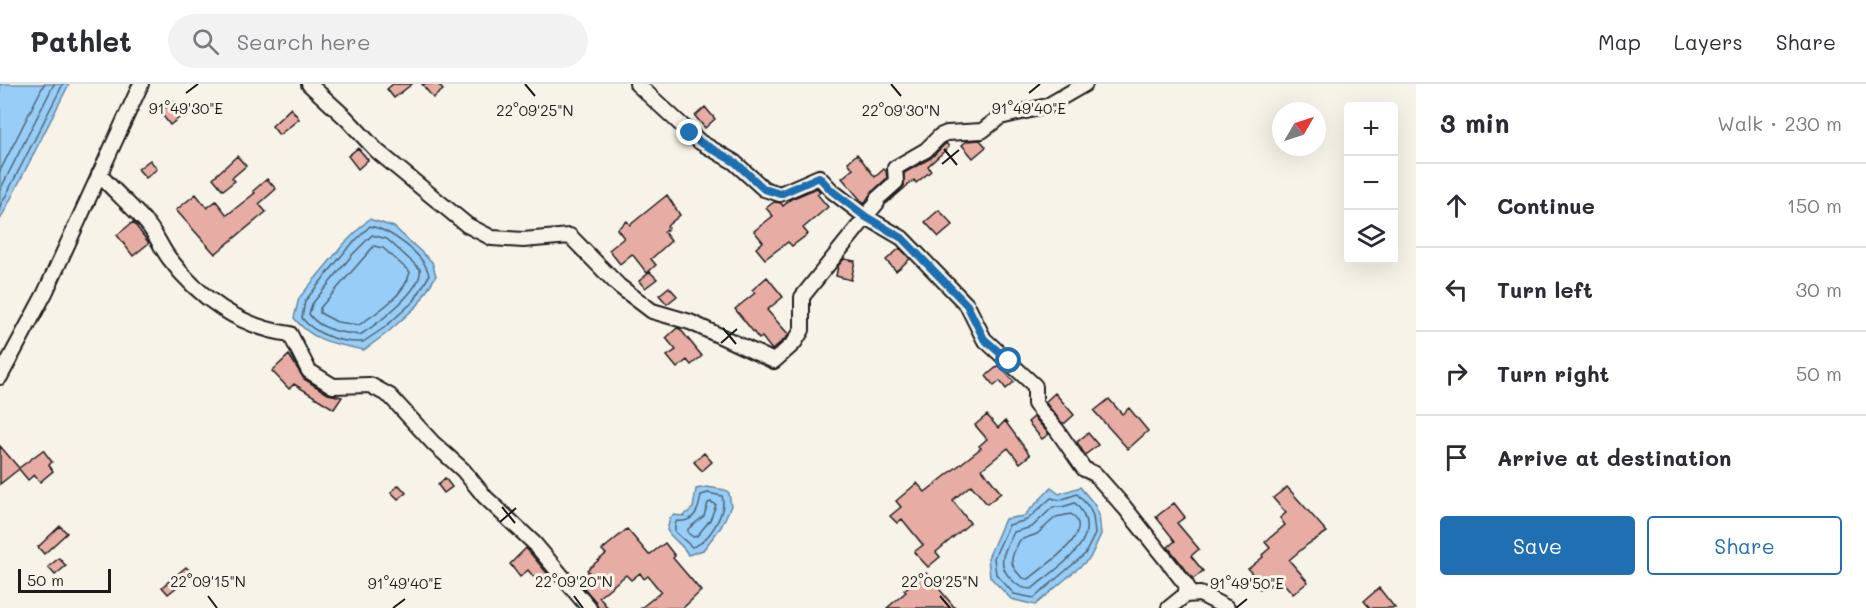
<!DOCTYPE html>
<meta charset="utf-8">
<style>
:root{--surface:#fff;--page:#f2f2f3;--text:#2b2b33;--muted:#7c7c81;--line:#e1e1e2;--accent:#1f6fb2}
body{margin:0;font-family:Mali,sans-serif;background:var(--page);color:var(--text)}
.controls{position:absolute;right:18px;top:18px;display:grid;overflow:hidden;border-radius:6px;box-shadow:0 6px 24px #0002}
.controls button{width:54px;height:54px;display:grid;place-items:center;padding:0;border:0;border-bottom:2px solid var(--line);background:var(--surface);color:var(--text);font:30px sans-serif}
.compass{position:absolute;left:1272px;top:18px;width:54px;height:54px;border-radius:50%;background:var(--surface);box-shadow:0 6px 24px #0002;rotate:51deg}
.scale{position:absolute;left:18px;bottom:15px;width:93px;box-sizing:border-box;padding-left:6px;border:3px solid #1c1c1c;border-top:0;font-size:16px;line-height:21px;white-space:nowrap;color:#1c1c1c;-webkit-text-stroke:4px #f7f3e8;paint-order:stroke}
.stop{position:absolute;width:18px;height:18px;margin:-14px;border:4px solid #1f6fb2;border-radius:50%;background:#fff}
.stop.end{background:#1f6fb2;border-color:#fff;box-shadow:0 2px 6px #0008}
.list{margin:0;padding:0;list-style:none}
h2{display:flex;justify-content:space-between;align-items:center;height:78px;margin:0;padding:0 24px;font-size:26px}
h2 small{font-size:20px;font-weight:400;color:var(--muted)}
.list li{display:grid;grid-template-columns:39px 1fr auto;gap:18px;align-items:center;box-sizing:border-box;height:84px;padding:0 24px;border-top:2px solid var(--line)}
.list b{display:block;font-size:22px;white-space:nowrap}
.list em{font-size:20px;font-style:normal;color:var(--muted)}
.actions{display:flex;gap:12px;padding:18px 24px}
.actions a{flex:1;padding:14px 0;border:2px solid var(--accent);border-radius:6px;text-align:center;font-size:21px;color:var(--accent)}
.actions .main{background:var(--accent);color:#fff}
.icon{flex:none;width:33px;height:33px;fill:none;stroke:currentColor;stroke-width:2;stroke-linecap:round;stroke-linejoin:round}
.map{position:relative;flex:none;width:1416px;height:524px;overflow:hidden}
header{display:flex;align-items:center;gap:36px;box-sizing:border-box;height:84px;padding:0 30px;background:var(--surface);border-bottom:2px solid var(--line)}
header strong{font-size:28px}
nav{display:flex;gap:33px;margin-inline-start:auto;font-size:21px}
.search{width:420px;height:54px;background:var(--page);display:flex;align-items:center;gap:15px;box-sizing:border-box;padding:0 21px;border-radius:33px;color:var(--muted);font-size:22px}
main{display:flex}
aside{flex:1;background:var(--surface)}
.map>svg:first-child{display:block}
</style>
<header>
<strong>Pathlet</strong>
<div class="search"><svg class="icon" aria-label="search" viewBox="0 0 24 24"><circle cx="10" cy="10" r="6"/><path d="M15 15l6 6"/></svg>Search here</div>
<nav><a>Map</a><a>Layers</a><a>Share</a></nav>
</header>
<main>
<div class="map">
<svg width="1416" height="524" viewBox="0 0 1416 524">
<rect width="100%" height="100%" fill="#f7f3e8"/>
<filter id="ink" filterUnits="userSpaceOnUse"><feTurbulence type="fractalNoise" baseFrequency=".0167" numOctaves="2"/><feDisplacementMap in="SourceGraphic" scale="12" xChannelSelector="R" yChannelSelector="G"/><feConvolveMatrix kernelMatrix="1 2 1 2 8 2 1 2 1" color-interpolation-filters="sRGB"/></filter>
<g filter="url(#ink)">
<path fill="#97cdf6" stroke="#66869f" stroke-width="1.5" d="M0 0H69L0 136Z
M369 135 394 143 432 178 436 192 418 221 387 249 364 266C336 260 313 258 294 234L299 214 343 161Z
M707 403 725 406 729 409 731 422 721 443 703 466 688 471C683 460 672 456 667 446L670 434 674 431 683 432 693 424 696 405Z
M1080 403 1094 420 1099 431 1101 450 1090 474 1035 521 1011 515 990 493 988 474 1005 435 1024 432 1051 404 1059 410Z"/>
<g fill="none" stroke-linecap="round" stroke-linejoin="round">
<path stroke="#4d6373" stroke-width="1.5" d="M0 87 44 0
M0 106 54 0
M0 123 63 0
M370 142C390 146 426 171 429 192L414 217 384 244 363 258C342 259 315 251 302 234L305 217 347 165Z
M372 151 387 155 420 185C424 205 376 241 360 251 344 249 319 246 309 230L312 220 353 170Z
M374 162 383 164 410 188C406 210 377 229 359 241L337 238 320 229V224Z
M708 409 722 412C727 428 708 460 692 463L675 448V440L677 437C695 439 699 425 701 411Z
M1077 410 1089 423 1093 432 1095 450 1085 470 1034 514 1014 510 996 490 994 474 1009 441 1027 436 1051 414 1060 416Z
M711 418 716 421 710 436 697 452 693 453 688 449V445L704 432 708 419Z
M1075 419C1110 455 1055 484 1032 505 1022 505 1018 502 1011 495 995 479 1005 466 1014 448L1032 443 1053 423H1062Z
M1071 430C1098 449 1042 483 1029 495 1023 495 1021 493 1017 488 1007 478 1014 467 1020 456L1037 450 1056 433Z"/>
</g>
<path fill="#e7ada4" stroke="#1c1c1c" stroke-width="1.5" d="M393 0H412L394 14 387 5Z
M422 0H438L443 6 433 14Z
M174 17 184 30 170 41 160 28Z
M705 23 715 35 705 44 695 32Z
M291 24 299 35 279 51 272 42Z
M980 56 986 63 973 74 962 61 967 57Z
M946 59 949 63 928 82 931 87 916 99 914 96 886 120 904 102V89L931 74Z
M358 64 368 76 358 85 348 72Z
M857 70 875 93 884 85 886 87 887 94 871 109 864 120 842 94 853 85 848 78Z
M237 72 246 82 232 94 235 97 223 106 213 94Z
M150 76 157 85 146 94 138 85Z
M267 95 276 105 259 120 266 128 215 170 176 126 196 110 207 124 216 117 227 131 255 109 253 107Z
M817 104 820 108 817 110 828 123 803 144 808 150 792 162 788 158 765 175 756 164 763 158 754 147 773 132 766 124 774 118 781 119 783 122 791 115Z
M667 111 680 131 667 142 669 144 664 148 671 157 651 175 656 181 647 189 632 170 620 180 609 166 624 154 617 145 627 137 630 141Z
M939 126 953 141 939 153 925 138Z
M133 138 149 159 133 172 117 151Z
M900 164 910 175 896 187 886 176Z
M844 175 855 177 851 196 836 192 838 182Z
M650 188 657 195 645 204 639 197Z
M767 193 783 213 767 226 789 251 772 266 762 253 759 255 735 225 755 209 752 206Z
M669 203 677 212 667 220 659 211Z
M677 244 680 245 702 272 691 281 687 276 677 284 667 272 676 266 666 254Z
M289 271 304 295 328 310 342 313 334 325 294 300 289 305 272 287Z
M999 281 1014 298 1006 305 1000 297 994 302 986 292Z
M1055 309 1074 331 1065 339H1062L1045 318Z
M1109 315 1122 330 1129 324 1148 347 1128 365 1094 327Z
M987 331 998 344 1005 337 1030 371 1020 379 1008 364 982 385 1001 409 987 420 971 401 954 415 953 417 970 439 936 468 940 473 928 483 914 468 923 461 902 435 897 439 890 432 901 423 896 417 917 399 925 408 981 364 979 362 987 355 975 341Z
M1034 333 1049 350 1042 355 1028 338Z
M1088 349 1098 361 1085 371 1077 358Z
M0 362 19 384 43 366 52 378 49 381 53 387 40 398 34 391 28 396 19 385 0 400Z
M704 369 712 378 702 387 694 378Z
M445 394 452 403 444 409 438 401Z
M399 401 406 409 398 415 391 408Z
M1287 403 1327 448 1308 460 1289 476 1308 498 1293 510 1279 494 1270 502 1268 499 1260 505 1253 497 1256 494 1248 485 1263 473 1262 471 1270 464 1265 458 1285 441 1280 434 1286 429 1273 414Z
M1174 419 1185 433 1177 439 1199 465 1191 472 1203 487 1193 495 1168 463 1175 457 1156 433Z
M60 442 67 449 44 470 38 463Z
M627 445 649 471 665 459 675 472 673 474 701 507 683 524H641L661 508 648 492 644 495 640 489 631 496 626 491 599 513 608 524H598L596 518 578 497 589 488 587 486 606 470 602 466Z
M526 464 551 494 541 502 528 486 520 493 510 480Z
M59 474 66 482 55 491 48 483Z
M186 483 193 490 168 510 162 503Z
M926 489 955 524H887L906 508 904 506Z
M1379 504 1395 524H1370L1364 517Z"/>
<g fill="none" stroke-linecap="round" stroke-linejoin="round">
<defs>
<path id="street" d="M309 0 346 34 377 67 467 141 492 154 523 156 570 152 619 202 652 227 690 238 774 277 794 259 802 246V213L866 133 902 154 967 221 984 255 1035 302V320L1057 346 1084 385 1095 390 1125 424 1187 502 1185 511
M637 0 700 58 734 78 764 105 780 110 819 93 832 107 866 133
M99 90C113 106 129 120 144 136 155 147 160 162 169 174 199 214 240 243 290 250L309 287 333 302 370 301 390 312 433 359 463 386 485 413 534 459 589 524
M865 133 877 119V115L896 98 895 84 926 66 940 52 947 49 982 47 1000 33 1047 22 1085 0
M0 293 45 209 141 0
M1169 524 1185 511 1200 510 1227 524"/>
</defs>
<use href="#street" stroke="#1c1c1c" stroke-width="18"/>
<use href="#street" stroke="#f7f3e8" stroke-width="14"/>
</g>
</g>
<g fill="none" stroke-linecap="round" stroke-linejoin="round" filter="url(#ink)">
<path stroke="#1f6fb2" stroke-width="8" d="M690 49 700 58 735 78 764 105 780 110 819 93 832 107 866 133 902 154 967 221 984 255 1009 277"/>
</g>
<path fill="none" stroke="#1c1c1c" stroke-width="2" d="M525 0 535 12M891 0 901 12M186 9 198 0M1029 9 1040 0M944 65 957 81M942 80 959 66M723 244 736 260M721 259 737 245M502 423 515 439M500 438 516 424M208 512 217 524M574 512 583 524M940 512 950 524M393 524 405 515M1236 524 1247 515"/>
<g font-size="15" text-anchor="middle" fill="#1c1c1c" stroke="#f7f3e8" stroke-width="6" stroke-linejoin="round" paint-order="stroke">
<text x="1029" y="30">91°49'40"E</text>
<text x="186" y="30">91°49'30"E</text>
<text x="535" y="32">22°09'25"N</text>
<text x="901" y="32">22°09'30"N</text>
<text x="208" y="503">22°09'15"N</text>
<text x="574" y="503">22°09'20"N</text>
<text x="940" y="503">22°09'25"N</text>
<text x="405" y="505">91°49'40"E</text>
<text x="1247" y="505">91°49'50"E</text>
</g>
</svg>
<div class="controls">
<button>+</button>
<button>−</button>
<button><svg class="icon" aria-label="layers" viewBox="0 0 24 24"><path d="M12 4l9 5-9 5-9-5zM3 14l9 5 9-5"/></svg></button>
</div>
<svg class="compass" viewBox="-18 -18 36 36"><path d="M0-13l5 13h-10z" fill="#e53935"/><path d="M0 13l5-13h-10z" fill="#7c7c81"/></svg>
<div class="scale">50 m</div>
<div class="stop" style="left:1009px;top:277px"></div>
<div class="stop end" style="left:690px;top:49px"></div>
</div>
<aside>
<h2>3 min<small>Walk · 230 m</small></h2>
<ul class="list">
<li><svg class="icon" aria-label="ahead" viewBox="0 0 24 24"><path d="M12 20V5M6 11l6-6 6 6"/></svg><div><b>Continue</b></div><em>150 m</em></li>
<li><svg class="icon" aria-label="left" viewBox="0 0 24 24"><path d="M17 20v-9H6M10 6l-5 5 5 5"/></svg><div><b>Turn left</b></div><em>30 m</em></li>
<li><svg class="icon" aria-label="right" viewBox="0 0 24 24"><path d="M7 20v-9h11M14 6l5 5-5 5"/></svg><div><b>Turn right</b></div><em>50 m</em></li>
<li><svg class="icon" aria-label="arrive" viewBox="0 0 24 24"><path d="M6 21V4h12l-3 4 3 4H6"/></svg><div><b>Arrive at destination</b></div></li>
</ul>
<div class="actions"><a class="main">Save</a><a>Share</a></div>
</aside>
</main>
